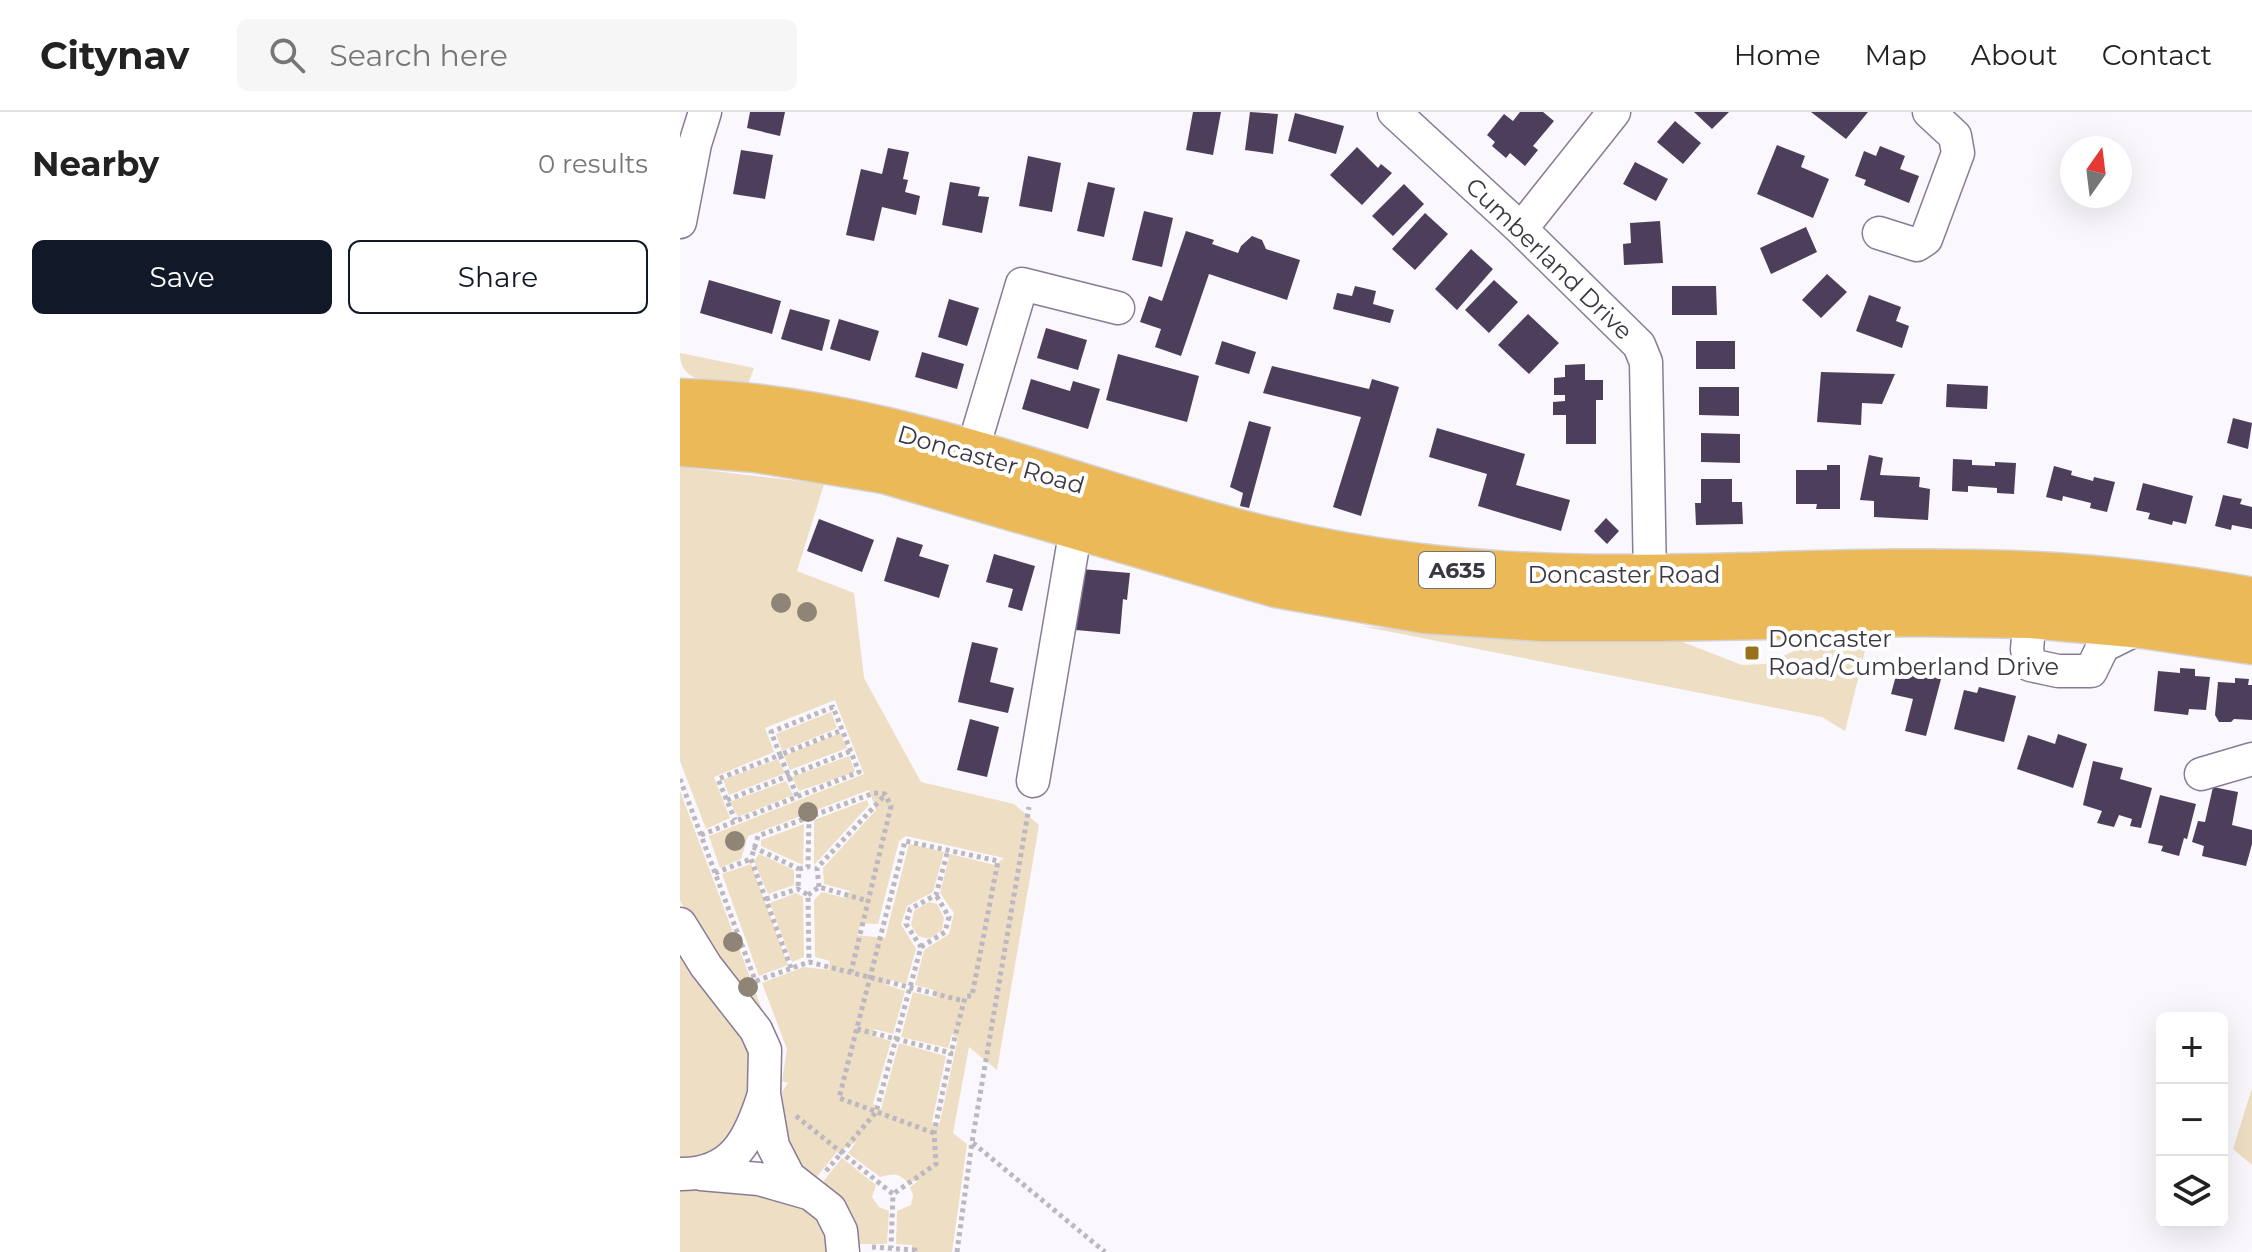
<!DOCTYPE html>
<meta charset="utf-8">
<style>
:root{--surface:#fff;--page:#f6f6f6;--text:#222;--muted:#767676;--line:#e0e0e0;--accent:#111827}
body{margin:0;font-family:Montserrat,sans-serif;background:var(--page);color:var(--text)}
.controls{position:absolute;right:24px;bottom:24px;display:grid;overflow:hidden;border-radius:12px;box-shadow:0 8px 32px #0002}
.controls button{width:72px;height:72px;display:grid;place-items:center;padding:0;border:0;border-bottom:2px solid var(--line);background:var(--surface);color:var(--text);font:40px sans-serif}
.compass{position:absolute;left:1380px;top:24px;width:72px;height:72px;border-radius:50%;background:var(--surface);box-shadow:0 8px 32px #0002;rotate:14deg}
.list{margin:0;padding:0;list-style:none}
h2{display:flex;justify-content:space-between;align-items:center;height:104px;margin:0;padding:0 32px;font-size:34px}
h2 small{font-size:26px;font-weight:400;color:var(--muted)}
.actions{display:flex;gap:16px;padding:24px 32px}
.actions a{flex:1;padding:18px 0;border:2px solid var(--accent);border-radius:12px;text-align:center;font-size:28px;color:var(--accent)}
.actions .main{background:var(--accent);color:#fff}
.icon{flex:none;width:44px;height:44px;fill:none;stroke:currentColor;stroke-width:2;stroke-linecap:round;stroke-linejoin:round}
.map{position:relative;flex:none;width:1572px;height:1140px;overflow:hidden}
header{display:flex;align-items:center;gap:48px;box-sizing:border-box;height:112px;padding:0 40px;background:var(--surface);border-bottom:2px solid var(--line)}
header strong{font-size:38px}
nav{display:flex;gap:44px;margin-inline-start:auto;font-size:28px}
.search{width:560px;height:72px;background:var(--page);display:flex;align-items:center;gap:20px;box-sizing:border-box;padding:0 28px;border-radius:12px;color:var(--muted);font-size:30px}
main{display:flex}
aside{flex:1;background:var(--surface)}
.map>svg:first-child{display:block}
</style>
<header>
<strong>Citynav</strong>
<div class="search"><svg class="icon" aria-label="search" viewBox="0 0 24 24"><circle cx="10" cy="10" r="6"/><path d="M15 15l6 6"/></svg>Search here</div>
<nav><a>Home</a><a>Map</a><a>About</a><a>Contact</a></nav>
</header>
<main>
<aside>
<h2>Nearby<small>0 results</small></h2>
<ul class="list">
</ul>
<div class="actions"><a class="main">Save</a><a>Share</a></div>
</aside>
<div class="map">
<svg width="1572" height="1140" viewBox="0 0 1572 1140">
<rect width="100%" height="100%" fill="#faf7fd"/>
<path fill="#eedec4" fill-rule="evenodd" d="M0 241 74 256 68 272C41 269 0 276 0 241Z
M0 355 144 372 117 459 174 481 184 566 241 670 334 692 359 713 317 958 289 935 273 1021 287 1032 272 1140H232V1133L216 1132 217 1099 231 1093 233 1083 230 1075 238 1069H226C218 1060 211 1062 200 1065L168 1041 176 1030 156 1041 131 1072 115 1058 94 993 104 999 102 980 108 971 102 969 107 937 82 871 124 855 149 858 150 849 135 845 134 788 142 780 165 786 170 779 144 772 143 756 196 698 189 678 68 724 61 747 40 756 29 724 184 662 155 588 85 616 94 640 34 665 50 706 26 717 0 649ZM226 724 324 746 315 753 270 742 260 781 274 801 269 822 244 838 235 873 254 878 257 886 233 880 221 925 268 936 272 922 278 926 259 1014 252 1010 266 944 219 931 201 997 193 992 211 929 191 923 194 917 213 922 225 879 205 872 207 867 226 872 236 837 221 812 227 794 253 780 264 740 229 732 205 826 177 823 181 811 198 812 219 729Z
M681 514 856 529H1000L1062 553 1085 552 1139 528 1188 527 1165 619 1142 605Z
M151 600 157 616 102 639 96 622Z
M160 621 167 636 110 658 104 644Z
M169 644 175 660 119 679 112 665Z
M98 647 105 661 49 683 43 668Z
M106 669 113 683 58 705 50 690Z
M0 679 86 908 40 854 0 789Z
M187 688 189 693 134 753V708Z
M124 712 123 753 81 734V728Z
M79 742 114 758V773L88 782 74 749Z
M71 752 108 853 79 864 42 762Z
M116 781 123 785 124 845 112 850 90 791Z
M249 790 257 792 264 806 262 818 249 827 238 824 231 813 234 799Z
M0 833 73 939 66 1008 29 1050 0 1047Z
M1572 976V1053L1553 1037Z
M162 1046 196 1073 192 1085 199 1095 209 1099 207 1132H173L138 1076Z
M30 1071 130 1090 155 1140H0V1077Z"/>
<path fill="#4d3e5b" d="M70 0H105L100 24 67 16Z
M513 0H541L533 43 506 38Z
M570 0 598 2 593 42 565 38Z
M840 0H863L874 9 853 34 858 38 845 54 830 41 826 46 812 34 815 30 807 23 824 2 833 9Z
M1014 0H1049L1032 17Z
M1131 0H1188L1166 27Z
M615 1 664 14 656 42 608 29Z
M995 9 1021 31 1003 52 977 30Z
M1097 33 1125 44 1121 55 1149 67 1133 106 1077 82Z
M1200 34 1225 44 1220 57 1239 64 1229 91 1184 73 1186 68 1175 64 1184 39 1196 44Z
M677 35 698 56 701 52 712 61 682 93 650 63Z
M208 36 229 40 223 67 228 68 225 80 240 84 236 103 202 95 194 129 166 123 181 57 202 62Z
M61 38 93 43 85 87 53 82Z
M348 44 381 51 372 100 339 94Z
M955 50 988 67 976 89 943 72Z
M270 70 300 75 298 84 309 85 302 121 262 113Z
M408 70 435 76 424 125 397 119Z
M724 72 744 92 713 124 692 104Z
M464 99 493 106 482 155 452 148Z
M745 101 768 122 735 158 712 137Z
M980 109 983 151 944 153 943 132 951 131 950 111Z
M1126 115 1137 140 1091 162 1080 136Z
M506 119 534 128 532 132 558 141 561 134 572 124 582 128 586 137 620 148 607 188 529 162 501 244 475 235 481 217 460 210 469 184 482 189Z
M791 137 813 157 777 198 755 177Z
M1147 162 1167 180 1141 206 1122 188Z
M29 168 101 189 92 222 20 201Z
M814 168 838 190 809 221 785 198Z
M675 174 696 179 693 192 714 198 710 211 653 197 657 181 672 184Z
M992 174H1036L1037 203H992Z
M1189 183 1221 195 1216 209 1229 214 1222 236 1176 219Z
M269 187 299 196 287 234 258 225Z
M110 197 150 208 142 239 101 227Z
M848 202 879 231 849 262 818 233Z
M159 207 199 219 190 249 150 237Z
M366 216 407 228 398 258 357 246Z
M542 229 576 240 569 262 535 252Z
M1016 229H1055V257H1016Z
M242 240 284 252 277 277 235 265Z
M438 242 519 264 507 310 426 288Z
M905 252V268H923V288H916V332H886V303H873V290L885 289V283H874V266L885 265V253Z
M592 254 689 277 692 267 719 275 681 404 653 395 681 305 583 281Z
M1141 260 1215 262 1202 292 1182 291 1181 313 1137 310Z
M351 267 390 279 393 269 420 277 408 317 342 297Z
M1267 272 1308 274 1307 297 1266 295Z
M1019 275H1059V304L1019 303Z
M1553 306 1572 311 1568 337 1547 331Z
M569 309 591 315 569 396 560 394 563 381 550 375Z
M757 316 845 342 836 373 890 388 881 419 798 394 807 362 749 345Z
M1021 321 1060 322V351L1021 350Z
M1189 343 1203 346 1200 363 1240 365 1239 375 1250 377 1248 408 1194 405V389L1180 388Z
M1273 347 1292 348V353L1315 354V350L1336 351 1334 382 1317 381V376L1288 374V380L1272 379Z
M1147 353H1160V397H1136L1137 392H1116V358H1147Z
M1374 354 1392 359 1391 363 1413 369 1414 365 1435 370 1427 400 1410 396 1411 391 1383 384 1382 389 1366 385Z
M1021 367H1052V390H1062L1063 412 1016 413 1015 391H1021Z
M1463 371 1513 384 1506 412 1493 409 1492 413 1468 407 1470 401 1456 398Z
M1543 383 1562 387 1560 392 1572 395V417L1552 413 1551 418 1535 414Z
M926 406 939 419 927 432 914 419Z
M139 407 194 428 182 460 127 439Z
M217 425 243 433 239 444 269 453 259 486 204 469Z
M314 442 355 454 342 499 328 495 333 477 306 470Z
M401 457 450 461 447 488 443 487 440 522 396 518Z
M292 530 318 536 310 570 334 576 328 601 278 590Z
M1218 556 1261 567 1246 624 1225 619 1233 587 1211 582Z
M1500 556 1515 557V564L1530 565 1526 598 1509 597 1508 603 1474 599 1478 559 1500 561Z
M1555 566 1569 567 1568 573H1572V608L1554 607 1551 610H1539L1535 603 1538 570 1555 571Z
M1299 575 1336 584 1324 630 1274 617 1284 578 1297 581Z
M290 607 319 615 307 665 277 658Z
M1378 622 1407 632 1393 676 1337 657 1348 623 1375 632Z
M1413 649 1443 656 1440 667 1472 676 1461 716 1450 714 1452 707 1439 703 1434 715 1417 711 1422 699 1403 693Z
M1533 675 1558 680 1552 713 1572 718V732L1566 754 1522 744 1524 734 1512 730 1518 709 1525 710Z
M1480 683 1516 692 1507 727 1504 726 1499 744 1481 739 1483 734 1468 731Z"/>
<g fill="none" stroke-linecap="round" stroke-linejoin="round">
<defs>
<path id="minor" d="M714 0 841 117 959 233 966 250 970 466
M0 110 15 32 25 0
M841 117 934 0
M1199 121 1237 133 1246 127 1278 41 1275 24 1249 0
M292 340 342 172 438 196
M1350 504 1347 537 1350 553 1378 559H1411L1423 534 1463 514
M1521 662 1572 647
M353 669 396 416
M0 812 26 854 76 918 85 938 84 982 93 1034 109 1065 150 1097 161 1119 163 1140
M0 1062C53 1063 70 1027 84 982
M21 1062 79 1067 128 1081"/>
<path id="highway" d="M0 289C185 293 360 365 537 414 601 432 667 445 733 453 933 479 1133 453 1333 461 1413 464 1493 473 1572 488
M0 332 76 338 204 359 596 473 745 499 863 507H979L1234 502 1350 504 1463 514 1572 530"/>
</defs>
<use href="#minor" stroke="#897b96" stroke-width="35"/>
<use href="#highway" stroke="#d4d3d5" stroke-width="47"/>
<path stroke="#bcb8c0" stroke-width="5" stroke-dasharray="4 4" stroke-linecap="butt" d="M0 667 75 868
M117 684 100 643 162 618
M47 688 171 639
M21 723 179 660 153 595 91 620 100 643 38 667 55 708
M73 735 119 757 118 777
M119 757 128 755 129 705
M35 761 71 747
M139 775 137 756 205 683
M128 783 139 775 188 789
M86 787 118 777 128 783 129 850
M241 835 265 820 269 805 256 783
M111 856 71 747 78 724 194 681 205 682 211 694 171 860
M76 869 129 850 284 889
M177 917 271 941 254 1021 256 1052 213 1082
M116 1004 213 1082 211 1136
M254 1021 159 986 225 729 318 749 292 884H286L284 889 271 941
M293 1031 425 1140
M146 1059 196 1000 241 835 226 812 230 797 256 783 268 738
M192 1135 235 1138V1140
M277 1140 292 1030 349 695"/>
<use href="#minor" stroke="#fff" stroke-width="32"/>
<use href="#highway" stroke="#ebb957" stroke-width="44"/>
</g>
<g fill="#8e8577">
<circle cx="101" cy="491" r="10"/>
<circle cx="127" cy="500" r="10"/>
<circle cx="128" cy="700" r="10"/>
<circle cx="55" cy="729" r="10"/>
<circle cx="53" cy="830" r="10"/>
<circle cx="68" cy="875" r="10"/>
</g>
<rect fill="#98711c" stroke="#fff" stroke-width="3" x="1064" y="533" width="16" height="16" rx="4"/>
<g text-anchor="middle" stroke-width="8" stroke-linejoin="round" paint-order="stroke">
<rect fill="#fff" stroke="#76727b" stroke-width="2" x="739" y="440" width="76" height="36" rx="6"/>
<g font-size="22" font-weight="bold" fill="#3c3642">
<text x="777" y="466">A635</text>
</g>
<g font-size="24" fill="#3c3642" stroke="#fff">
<text transform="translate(869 147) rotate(44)" y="8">Cumberland Drive</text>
<text transform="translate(311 348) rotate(16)" y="8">Doncaster Road</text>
<text x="944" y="471">Doncaster Road</text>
</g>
<g font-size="24" fill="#3c3642" stroke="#fff" text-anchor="start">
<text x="1088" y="535">Doncaster<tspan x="1088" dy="28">Road/Cumberland Drive</tspan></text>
</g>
</g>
</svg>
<div class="controls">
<button>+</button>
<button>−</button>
<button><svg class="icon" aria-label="layers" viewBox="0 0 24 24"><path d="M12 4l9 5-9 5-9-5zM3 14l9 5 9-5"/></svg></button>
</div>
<svg class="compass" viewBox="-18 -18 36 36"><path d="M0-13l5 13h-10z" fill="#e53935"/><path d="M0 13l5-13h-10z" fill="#767676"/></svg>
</div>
</main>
